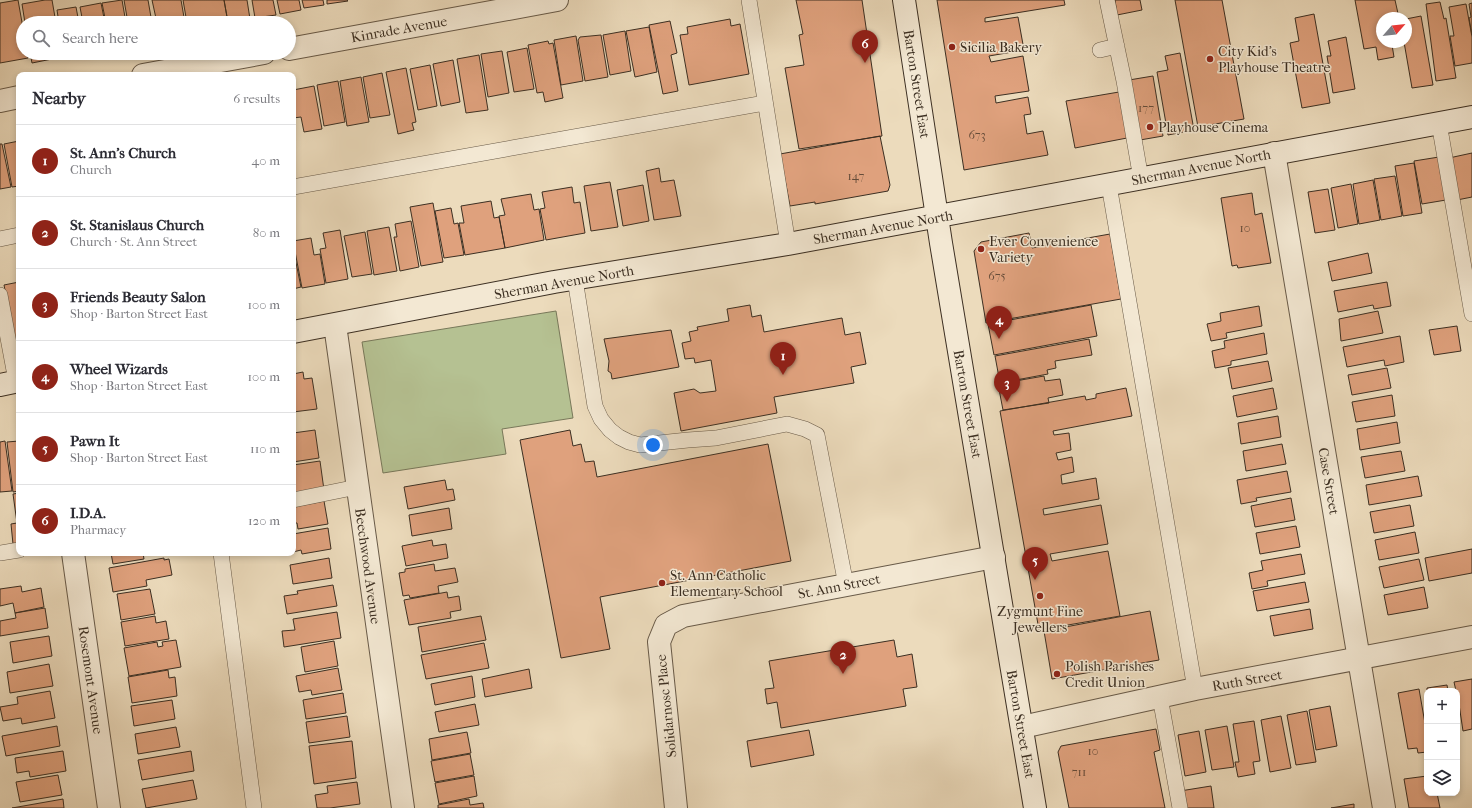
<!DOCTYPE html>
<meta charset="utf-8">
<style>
:root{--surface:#fff;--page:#f2f2f3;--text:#2b2b33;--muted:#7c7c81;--line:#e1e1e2;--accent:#8f2418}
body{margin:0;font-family:"IM FELL French Canon",serif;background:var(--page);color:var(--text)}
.controls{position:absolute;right:12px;bottom:12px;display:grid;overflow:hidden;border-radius:8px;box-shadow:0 2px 6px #0003}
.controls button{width:36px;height:36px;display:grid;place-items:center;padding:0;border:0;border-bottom:1px solid var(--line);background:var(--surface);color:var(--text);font:20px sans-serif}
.compass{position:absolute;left:1376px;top:12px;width:36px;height:36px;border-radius:50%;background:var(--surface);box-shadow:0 2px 6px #0003;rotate:62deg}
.you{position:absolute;left:653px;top:445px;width:14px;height:14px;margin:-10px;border:3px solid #fff;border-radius:50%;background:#1a73e8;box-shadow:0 0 0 6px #1a73e833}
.badge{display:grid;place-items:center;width:26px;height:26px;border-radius:50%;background:var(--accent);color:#fff;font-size:13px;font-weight:700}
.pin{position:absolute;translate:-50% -33px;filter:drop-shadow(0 1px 2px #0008)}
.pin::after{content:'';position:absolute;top:21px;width:14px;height:12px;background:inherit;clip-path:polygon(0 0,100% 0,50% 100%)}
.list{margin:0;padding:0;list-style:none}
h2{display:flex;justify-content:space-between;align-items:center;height:52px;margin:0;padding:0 16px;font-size:17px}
h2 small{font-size:13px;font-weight:400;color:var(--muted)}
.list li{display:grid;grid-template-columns:26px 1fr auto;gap:12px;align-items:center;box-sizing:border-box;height:72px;padding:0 16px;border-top:1px solid var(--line)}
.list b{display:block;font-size:15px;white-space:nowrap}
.list p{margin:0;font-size:13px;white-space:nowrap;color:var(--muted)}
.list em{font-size:13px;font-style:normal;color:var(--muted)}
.icon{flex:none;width:22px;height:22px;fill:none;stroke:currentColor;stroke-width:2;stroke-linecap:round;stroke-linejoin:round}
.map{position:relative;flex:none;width:1472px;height:808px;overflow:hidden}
.search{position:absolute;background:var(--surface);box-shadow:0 2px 6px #0003;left:16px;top:16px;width:280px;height:44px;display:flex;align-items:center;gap:10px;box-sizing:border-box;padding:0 14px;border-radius:22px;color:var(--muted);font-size:15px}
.panel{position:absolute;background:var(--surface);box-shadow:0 2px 6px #0003;left:16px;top:72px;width:280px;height:484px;border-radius:8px}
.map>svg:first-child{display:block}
</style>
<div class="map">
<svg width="1472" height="808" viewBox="0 0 1472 808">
<rect width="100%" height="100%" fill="#ecdbbc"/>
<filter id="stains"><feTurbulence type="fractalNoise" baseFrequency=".005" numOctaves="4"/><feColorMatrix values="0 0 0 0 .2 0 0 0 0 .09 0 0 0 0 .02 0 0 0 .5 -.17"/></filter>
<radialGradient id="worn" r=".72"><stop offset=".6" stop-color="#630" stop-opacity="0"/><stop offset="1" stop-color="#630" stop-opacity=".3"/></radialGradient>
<path fill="#b5c192" stroke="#78785a" d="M556 311 573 418 502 429 506 454 383 473 362 342Z"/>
<path fill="#dfa17d" stroke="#3c2f22" d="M18 0 23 28V53H27L28 58 0 63V3Z
M45 0H52L56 23H25L22 4Z
M122 0 126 23H106L102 3Z
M124 0H148L152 23H128Z
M152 0H181L185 23H157Z
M183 0H224L228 22 187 23Z
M224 0H247L250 19 228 23Z
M252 0H273L276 15 255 18Z
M277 0H299L301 10 280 14Z
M302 0H323L324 5 304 8Z
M327 0H347L348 1 327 4Z
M796 0H862L882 136 799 149 785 68 804 65 799 35 803 34Z
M937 0H1064L1065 5 985 18V22L1018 17 1024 50 989 56 991 62 1023 56 1029 91 995 96 996 103 1028 97 1031 114 1024 115 1027 134 1043 131 1048 155 964 170Z
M1115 0H1140L1142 10 1117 15Z
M1175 0H1222L1244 119 1198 127Z
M1355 0H1395L1399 18H1382V42H1403L1392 45 1394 57 1378 60 1376 47 1364 49Z
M1440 2 1444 19 1446 18 1456 78 1436 81 1426 4Z
M101 3 105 23H83L80 7Z
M1472 3V35L1469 18 1471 17 1469 4Z
M1466 4 1472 37V63L1455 66 1450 36H1454L1449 7Z
M76 7 79 23H59L57 10Z
M1314 14 1330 103 1302 108 1290 43 1299 41 1295 18Z
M1421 16 1433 85 1412 88 1404 42H1406V19Z
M730 19 731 26 740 24 749 74 689 85 680 35 688 34 687 27Z
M670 21 677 53 671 55 678 91 663 94 649 25Z
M649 27 657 72 635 77 626 31Z
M625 31 631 71 610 75 603 35Z
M601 35 608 77 585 81 578 40 580 37Z
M576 36 583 81 561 85 554 40Z
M1346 37 1355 89 1333 93 1327 56H1331L1328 41Z
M548 41 549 44 553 43 563 98 545 102 543 92 537 93 528 45Z
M527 48 534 89 514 92 507 52Z
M502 51 509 93 488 97 481 54Z
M30 53H61L62 57 32 63Z
M1180 53 1194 130 1168 135 1157 72 1168 70 1165 56Z
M479 55 488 110 466 113 457 59Z
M453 60 460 102 441 106 433 64Z
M430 65 437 106 418 110 410 69Z
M406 68 416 122 412 123 414 130 398 134 386 72Z
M382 73 390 115 370 118 363 77Z
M1153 76 1163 136 1140 140 1129 80Z
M361 77 369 122 347 126 340 81Z
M338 81 345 122 324 126 317 85Z
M314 86 322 129 304 132 301 117 293 118V90Z
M1119 92 1127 138 1075 148 1066 101Z
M880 136 890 185 888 191 815 204V202L790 206 780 154Z
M19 141V186L12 187 4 144Z
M0 144H2L11 187 0 189Z
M1472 153V197L1457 200 1449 158Z
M1439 157 1446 200 1422 204 1414 161Z
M1414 163 1422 213 1403 216 1395 166Z
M659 168 661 182 674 180 681 216 654 220 646 171Z
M1395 176 1402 216 1381 220 1374 179Z
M1373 180 1380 220 1359 224 1353 184Z
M610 182 618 227 591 231 584 186Z
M1351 184 1358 224 1338 228 1331 188Z
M643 185 649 221 623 226 617 190Z
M572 187 574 203 580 202 585 233 546 240 540 209 545 208 542 192Z
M1328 189 1335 230 1315 233 1308 192Z
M1252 193 1255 215 1262 213 1271 263 1238 268 1237 265 1232 266 1221 198Z
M531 194 534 210 539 209 544 240 505 248 499 216 505 215 501 199Z
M491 201 494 218 499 217 505 248 465 255 459 223H464L461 206Z
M433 203 443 262 421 266 410 207Z
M451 208 454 224 458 223 464 255 444 258 435 211Z
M411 221 419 267 400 271 394 237H397L395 224Z
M389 227 397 271 374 275 367 231Z
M340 230 348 279 326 283 320 249 326 248 323 233Z
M365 232 372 274 352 277 344 236Z
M1029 233 1032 248 1110 234 1121 299 986 323 974 251 981 242Z
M311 238 314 255 320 254 325 284 302 288 293 241Z
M293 248 301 287 293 289Z
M1368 253 1372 273 1332 281 1328 262Z
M19 282V339L15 340 4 285Z
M1387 282 1391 306 1374 309 1373 305 1338 312 1334 291Z
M750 305 752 317 761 315 764 332 842 318 845 335 860 332 866 364 851 367 854 383 774 397 777 413 681 431 674 393 694 389 700 393 716 391 711 360 695 363 694 358 685 359 682 343 691 341 689 332 698 330 697 327 729 321 727 309Z
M1091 305 1097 336 994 355 988 324Z
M1259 306 1262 326 1226 333 1227 338 1211 341 1207 324 1221 321 1220 313Z
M1378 311 1383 333 1341 341 1339 319Z
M1457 326 1461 351 1434 355 1429 330Z
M671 330 679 367 612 379 611 373 608 371 609 361 604 339Z
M1264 333 1267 354 1231 361V365L1215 368 1212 351 1225 348 1224 341Z
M1400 336 1404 362 1385 366 1384 360 1347 367 1343 347Z
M1089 339 1092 355 1055 361 1056 368 1047 370 1048 374 1000 383 995 356Z
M1268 361 1272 381 1232 389 1228 368Z
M1387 368 1391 388 1352 395 1348 375Z
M303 372 304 379 312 378 317 409 293 412V374Z
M1044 376 1045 381 1060 379 1063 395 1048 398 1049 403 1003 410 998 384Z
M1126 388 1132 416 1053 431 1054 435 1069 433 1071 450 1056 453 1058 460 1072 457 1074 472 1061 475 1062 484 1096 478 1099 499 1043 509 1044 515 1101 505 1108 544 1050 554 1052 561 1108 551 1120 616 1039 630 1000 411 1085 396 1086 400 1096 398V394Z
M1273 388 1277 409 1237 417 1233 396Z
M1392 395 1395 416 1356 422 1352 402Z
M1278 416 1281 437 1241 444 1238 423Z
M1397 422 1400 443 1360 450 1357 429Z
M315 430 319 458 293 462V433Z
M570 430 573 446 581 444 585 462 594 461 597 477 768 444 791 561 600 597 610 649 561 658 520 440Z
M5 441 12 491 0 492V442Z
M19 441V491L13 492 7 442Z
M1282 444 1286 464 1246 471 1243 451Z
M1401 451 1405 471 1365 478 1361 457Z
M320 461 324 490 293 495V465Z
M1287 471 1291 492 1256 498 1257 501 1241 504 1237 480Z
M1418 476 1422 496 1369 505 1366 485Z
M445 480 447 490 453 489 455 500 408 509 404 487Z
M19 493V543L13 544 11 524 17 523 13 494Z
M1291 498 1295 520 1255 527 1251 506Z
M324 501 328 524 298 529 297 523H293V507Z
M1410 505 1414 526 1374 533 1370 512Z
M449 508 452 529 412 536 409 515Z
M1296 526 1300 547 1260 554 1256 533Z
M328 528 331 549 302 554 301 550 293 552V534Z
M1415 532 1419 553 1379 560 1375 540Z
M432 540 433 546 446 544 448 558 406 566 402 546Z
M1472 549V573L1429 581 1425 558Z
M111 553H143L144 559 113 564Z
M1301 554 1305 574 1267 581 1268 586 1252 589 1249 573 1263 570 1261 561Z
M164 558V560L169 559 172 575 146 580 147 586 113 592 109 568Z
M329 558 332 578 293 584 290 565Z
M1419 559 1424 580 1384 588 1379 567Z
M434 564 435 571 455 568 458 582 438 586 439 593 410 598 409 595 403 596 399 573 405 572V569Z
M1305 582 1309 602 1257 611 1253 591Z
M333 585 337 606 287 614 284 596 298 594 297 591Z
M21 586 22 592 41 588 44 607 15 613 13 603 0 606V589Z
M1424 587 1428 608 1388 615 1384 595Z
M150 589 155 614 121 620 117 594Z
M447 592 448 598 459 596 461 610 450 612 451 618 409 625 404 600Z
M45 608 48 628 0 636V621L16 618 15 613Z
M1310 609 1313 629 1274 636 1270 616Z
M1150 611 1159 660 1052 679 1044 631Z
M337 612 341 638 284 647 282 631 295 630 293 619Z
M155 616 156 623 166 621 169 639 125 646 121 622Z
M481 616 486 640 422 652 418 627Z
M49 636 52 656 13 663 10 642Z
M176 640 181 667 129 676 124 648 157 642 158 647 163 646 162 642Z
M894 640 897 657 912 654 917 687 903 689 906 706 781 728 777 702 767 704 765 689 774 688 769 661Z
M334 641 338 666 305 672 301 647Z
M484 643 489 668 426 679 421 655Z
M49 664 53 686 10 693 7 672Z
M338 668 342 690 312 695 311 690 299 692 296 676Z
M529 669 532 688 485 697 482 679Z
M168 670 169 678 175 677 177 696 132 703 128 677Z
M472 676 475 697 435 705 431 684Z
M1472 679V729L1463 731 1457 691H1456L1454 682Z
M1447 685 1448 691H1427V688Z
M1419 689 1427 735V752L1418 753 1417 748 1408 749 1398 693Z
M50 691 55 718 22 724 21 718 3 721 0 707 18 704 17 697Z
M343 693 346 713 306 719 303 700Z
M172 700 175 719 134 726 131 706Z
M475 704 479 725 439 732 435 712Z
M1330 706 1337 746 1316 750 1309 710Z
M1307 711 1316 762 1296 765 1287 715Z
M347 716 350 737 309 743 306 722Z
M1281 716 1291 768 1270 772 1261 720Z
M1254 721 1260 761 1253 762 1255 774 1238 777 1235 762H1239L1233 724Z
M57 726 60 746 6 756 2 736Z
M1227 726 1234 767 1212 770 1205 730Z
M176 727 180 747 138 754 135 734Z
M1156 729 1160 750 1154 752 1165 808H1069L1058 752 1061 746Z
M809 730 814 755 751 767 747 741Z
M1199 731 1206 772 1185 776 1178 735Z
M467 732 471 753 432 760 429 739Z
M352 741 356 778 314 784 309 746Z
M63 751 66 771 30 777 29 771 17 773 15 758Z
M191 751 194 771 142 780 138 760Z
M470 754 474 775 435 782 431 761Z
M58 775 62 795 20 802 16 782Z
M474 776 477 796 439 804 435 783Z
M1427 776V793H1437L1440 808H1409L1404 779Z
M193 780 197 799 146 808 142 789Z
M357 782 360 804 330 808H317L315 795 328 793 327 786Z
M1211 786 1214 808H1183L1180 791Z
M63 799 64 808H12Z
M469 799 470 805 483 803 484 808H438V805Z
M1354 804V808H1331Z"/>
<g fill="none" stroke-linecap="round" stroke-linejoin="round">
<defs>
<path id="lane" d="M749 0 788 244
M1107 0 1124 81 1141 179
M1100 50 1117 46
M1439 123 1472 314
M1109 185 1195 689
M293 187 765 103
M0 239 19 235
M575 279 595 406 601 419 610 430 619 437 629 442 640 445 688 440 716 438 787 424 805 429 817 435 846 585
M0 295 16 381
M293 500 357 487
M0 553 19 550
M221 553 254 808
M1160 697 1180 808"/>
<path id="street" d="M289 49 557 0
M143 75 264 53
M0 101 19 97
M1274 153 1384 808
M335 325 403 808
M73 553 109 808
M1022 727 1195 689 1472 637
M676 808 659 642 666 625 683 616 994 557"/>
<path id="secondary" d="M904 0 941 243 1035 808
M293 332 554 282 788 244 1472 117
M0 385 19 381"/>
</defs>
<use href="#lane" stroke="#685a48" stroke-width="16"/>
<use href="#street" stroke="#685a48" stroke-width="24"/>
<use href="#secondary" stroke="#3c2f22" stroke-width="24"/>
<use href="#lane" stroke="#f3e8d3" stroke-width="15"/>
<use href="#street" stroke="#f3e8d3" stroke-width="22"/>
<use href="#secondary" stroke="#f3e8d3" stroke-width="22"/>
</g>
<g fill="#8f2418" stroke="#f3e8d3" stroke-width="1.5">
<circle cx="952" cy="47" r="4"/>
<circle cx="1210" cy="59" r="4"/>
<circle cx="1150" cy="127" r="4"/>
<circle cx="981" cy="249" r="4"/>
<circle cx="662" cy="583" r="4"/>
<circle cx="1040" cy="596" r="4"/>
<circle cx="1057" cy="674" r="4"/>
</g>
<g text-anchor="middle" stroke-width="3" stroke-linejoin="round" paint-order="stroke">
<g font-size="12" fill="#654c39">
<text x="1146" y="112">177</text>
<text x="977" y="139">673</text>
<text x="856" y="180">147</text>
<text x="1245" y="232">10</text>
<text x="997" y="280">675</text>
<text x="1093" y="755">10</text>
<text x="1079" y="776">711</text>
</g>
<g font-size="14" fill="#3c2f22" stroke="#f3e8d3">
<text transform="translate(399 29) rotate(-10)" y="5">Kinrade Avenue</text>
<text transform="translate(917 84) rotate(81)" y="5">Barton Street East</text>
<text transform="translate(1201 167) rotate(-11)" y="5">Sherman Avenue North</text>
<text transform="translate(883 227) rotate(-10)" y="5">Sherman Avenue North</text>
<text transform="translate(564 282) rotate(-10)" y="5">Sherman Avenue North</text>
<text transform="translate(968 404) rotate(80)" y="5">Barton Street East</text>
<text transform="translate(1329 481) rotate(80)" y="5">Case Street</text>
<text transform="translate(368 566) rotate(82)" y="5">Beechwood Avenue</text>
<text transform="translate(839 586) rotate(-11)" y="5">St. Ann Street</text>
<text transform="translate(91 680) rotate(82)" y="5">Rosemont Avenue</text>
<text transform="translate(1247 680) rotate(-10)" y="5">Ruth Street</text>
<text transform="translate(666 706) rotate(-96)" y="5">Solidarnosc Place</text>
<text transform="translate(1021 724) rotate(80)" y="5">Barton Street East</text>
</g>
<g font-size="14" fill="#3c2f22" stroke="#f3e8d3" text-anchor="start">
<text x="960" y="52">Sicilia Bakery</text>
<text x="1218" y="56">City Kid's<tspan x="1218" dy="16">Playhouse Theatre</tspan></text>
<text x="1158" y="132">Playhouse Cinema</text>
<text x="989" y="246">Ever Convenience<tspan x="989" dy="16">Variety</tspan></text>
<text x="670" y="580">St. Ann Catholic<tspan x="670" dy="16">Elementary School</tspan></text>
<text x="1040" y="616" text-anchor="middle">Zygmunt Fine<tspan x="1040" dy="16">Jewellers</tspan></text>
<text x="1065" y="671">Polish Parishes<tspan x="1065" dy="16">Credit Union</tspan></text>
</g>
</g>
<rect width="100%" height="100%" filter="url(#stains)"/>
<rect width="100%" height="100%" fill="url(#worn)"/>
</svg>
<div class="controls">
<button>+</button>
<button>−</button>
<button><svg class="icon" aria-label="layers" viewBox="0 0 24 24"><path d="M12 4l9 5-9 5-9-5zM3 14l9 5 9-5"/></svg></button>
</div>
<svg class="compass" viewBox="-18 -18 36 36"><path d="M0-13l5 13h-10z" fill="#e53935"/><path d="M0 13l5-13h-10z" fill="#7c7c81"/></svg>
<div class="you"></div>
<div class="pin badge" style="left:783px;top:375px">1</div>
<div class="pin badge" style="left:843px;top:674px">2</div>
<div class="pin badge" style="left:1007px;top:402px">3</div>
<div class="pin badge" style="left:999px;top:339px">4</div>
<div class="pin badge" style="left:1035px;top:580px">5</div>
<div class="pin badge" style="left:865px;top:63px">6</div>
<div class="search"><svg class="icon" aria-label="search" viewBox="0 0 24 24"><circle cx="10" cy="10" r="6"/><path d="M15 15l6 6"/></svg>Search here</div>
<section class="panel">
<h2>Nearby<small>6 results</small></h2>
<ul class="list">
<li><span class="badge">1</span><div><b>St. Ann's Church</b><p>Church</p></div><em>40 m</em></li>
<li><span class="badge">2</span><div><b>St. Stanislaus Church</b><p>Church · St. Ann Street</p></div><em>80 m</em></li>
<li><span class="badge">3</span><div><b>Friends Beauty Salon</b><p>Shop · Barton Street East</p></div><em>100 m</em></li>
<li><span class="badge">4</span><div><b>Wheel Wizards</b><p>Shop · Barton Street East</p></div><em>100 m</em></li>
<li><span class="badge">5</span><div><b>Pawn It</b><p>Shop · Barton Street East</p></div><em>110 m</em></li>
<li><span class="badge">6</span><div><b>I.D.A.</b><p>Pharmacy</p></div><em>120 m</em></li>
</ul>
</section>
</div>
